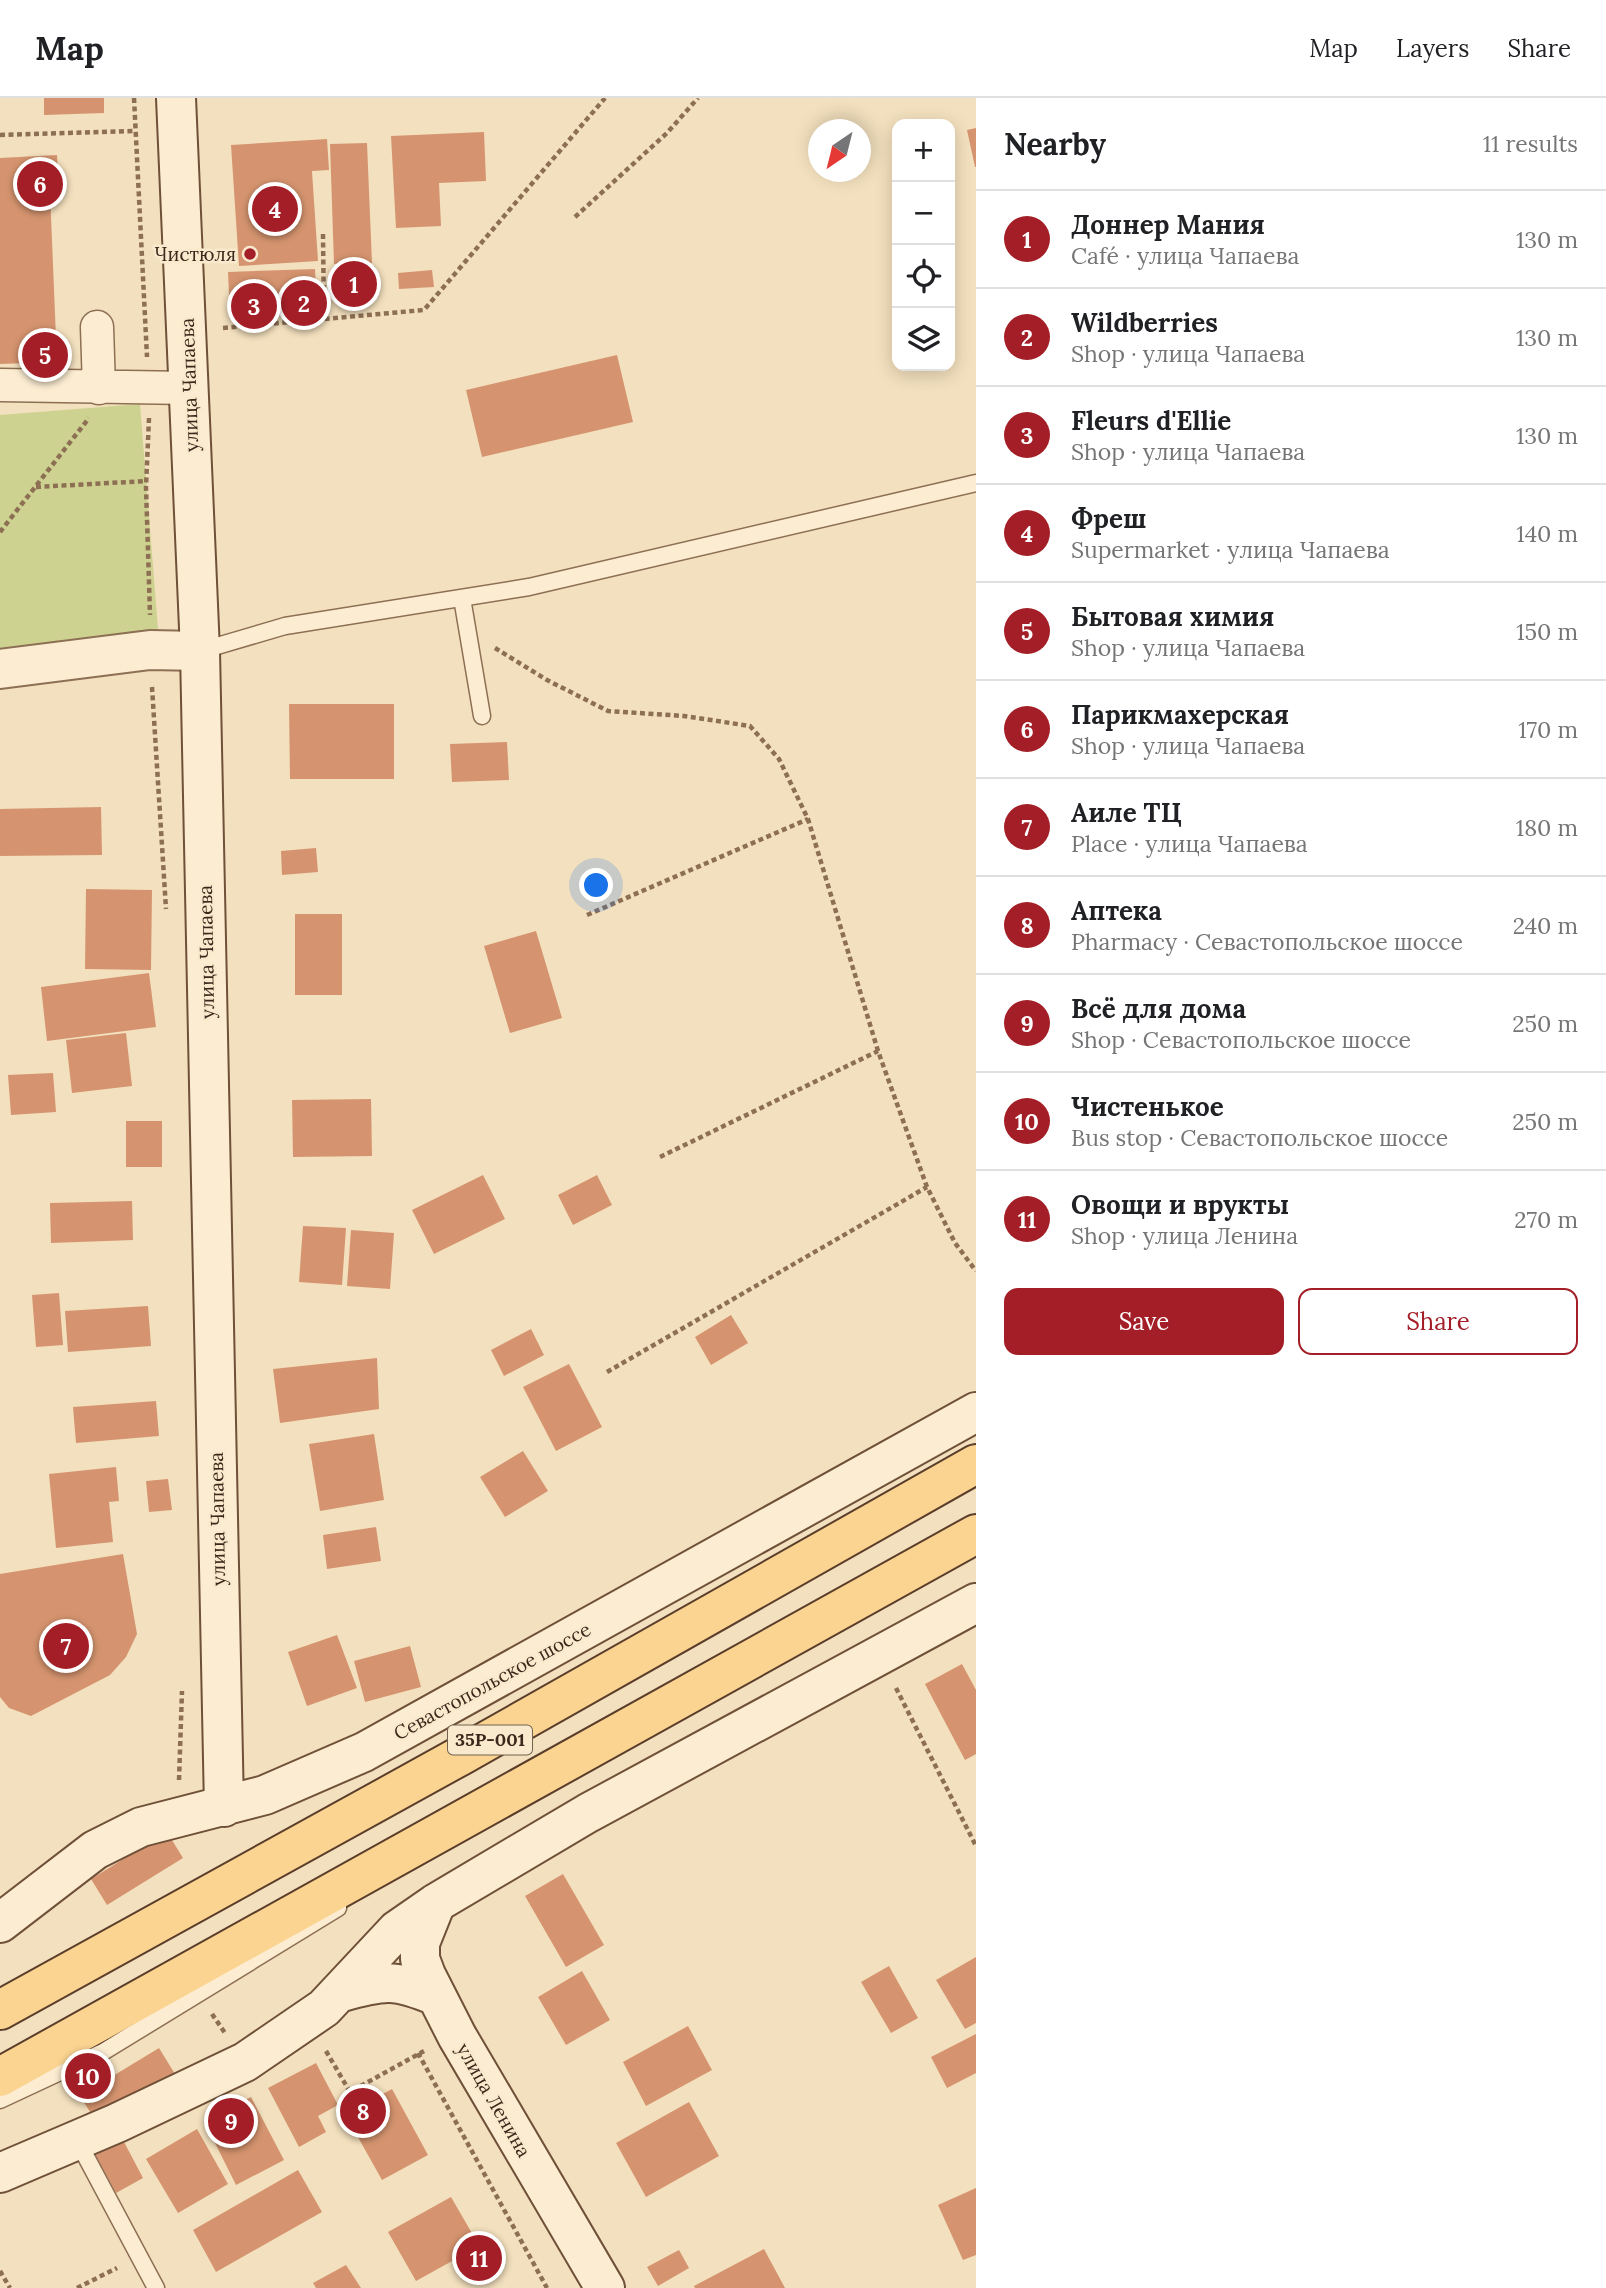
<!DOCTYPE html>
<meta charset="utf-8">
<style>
:root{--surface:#fff;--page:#f2f2f2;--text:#202124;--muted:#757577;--line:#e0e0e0;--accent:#a31e26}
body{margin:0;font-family:Lora,serif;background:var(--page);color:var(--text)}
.controls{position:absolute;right:21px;top:21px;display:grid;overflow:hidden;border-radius:14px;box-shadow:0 4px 18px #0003}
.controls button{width:63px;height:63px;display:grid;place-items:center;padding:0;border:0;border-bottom:2px solid var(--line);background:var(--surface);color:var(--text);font:35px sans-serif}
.compass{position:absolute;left:808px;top:21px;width:63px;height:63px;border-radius:50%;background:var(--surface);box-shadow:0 4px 18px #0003;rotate:215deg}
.you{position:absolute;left:597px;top:788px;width:24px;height:24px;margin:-18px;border:5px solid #fff;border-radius:50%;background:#1a73e8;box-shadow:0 0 0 10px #1a73e833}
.badge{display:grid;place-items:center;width:46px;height:46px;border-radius:50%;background:var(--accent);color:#fff;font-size:23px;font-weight:700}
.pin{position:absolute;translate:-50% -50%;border:4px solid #fff;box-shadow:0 2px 7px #0006}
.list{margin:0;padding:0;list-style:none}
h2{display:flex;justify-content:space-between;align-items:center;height:91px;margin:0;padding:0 28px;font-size:30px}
h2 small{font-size:23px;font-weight:400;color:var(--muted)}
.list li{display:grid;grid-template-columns:46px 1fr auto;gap:21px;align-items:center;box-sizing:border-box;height:98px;padding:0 28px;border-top:2px solid var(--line)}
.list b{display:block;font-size:26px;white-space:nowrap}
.list p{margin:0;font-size:23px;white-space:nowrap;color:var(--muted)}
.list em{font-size:23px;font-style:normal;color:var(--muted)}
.actions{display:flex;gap:14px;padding:21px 28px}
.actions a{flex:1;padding:16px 0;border:2px solid var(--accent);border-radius:14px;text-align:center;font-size:24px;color:var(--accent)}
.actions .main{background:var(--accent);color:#fff}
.icon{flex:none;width:38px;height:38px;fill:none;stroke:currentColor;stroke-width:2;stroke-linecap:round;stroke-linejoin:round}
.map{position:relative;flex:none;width:976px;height:2190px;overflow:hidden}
header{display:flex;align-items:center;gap:42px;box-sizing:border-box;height:98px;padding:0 35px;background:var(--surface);border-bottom:2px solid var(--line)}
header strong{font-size:33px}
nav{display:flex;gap:38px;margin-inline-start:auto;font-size:24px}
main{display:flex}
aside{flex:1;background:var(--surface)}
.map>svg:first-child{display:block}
</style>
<header>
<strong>Map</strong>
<nav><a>Map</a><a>Layers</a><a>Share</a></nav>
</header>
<main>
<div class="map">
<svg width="976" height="2190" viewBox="0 0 976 2190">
<rect width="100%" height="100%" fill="#f3e0be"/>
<path fill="#ced291" d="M140 306 159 543 0 560V317Z"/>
<path fill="#d5946f" d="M44 0H104V15L44 17Z
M976 30V69H975L967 32Z
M484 34 486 83 439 85 441 128 396 130 391 38Z
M327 41 329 72 312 73 318 163 239 168 231 47Z
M367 45 372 165 334 166 330 46Z
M57 57 59 94H50L57 264 0 266V60Z
M375 168 376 198 334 200 332 171Z
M315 171 317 214 230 217 228 174Z
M432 172 434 189 399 191 398 175Z
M617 257 633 324 482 359 466 292Z
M289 606H394V681H290Z
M507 644 509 682 452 684 450 646Z
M101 709 102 757 0 758V711Z
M316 750 318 774 282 777 281 753Z
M86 791 152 792 151 872 85 871Z
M295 816H342V897H295Z
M536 833 562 920 510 935 484 848Z
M149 875 156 929 47 943 41 889Z
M126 935 132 988 72 995 66 942Z
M53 975 56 1014 11 1017 8 977Z
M371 1001 372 1058 293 1059 292 1002Z
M126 1023H162V1069H126Z
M483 1077 505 1121 434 1156 412 1112Z
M597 1077 612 1107 573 1127 558 1097Z
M132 1103 133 1142 51 1145 50 1105Z
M303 1128 346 1130 342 1187 299 1184Z
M351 1132 394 1135 390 1191 347 1188Z
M59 1195 63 1247 36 1249 32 1197Z
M148 1208 151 1248 68 1254 65 1213Z
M731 1217 748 1245 711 1267 695 1239Z
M531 1231 544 1257 504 1278 491 1252Z
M377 1260 379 1311 280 1325 273 1271Z
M569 1266 602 1329 556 1353 523 1289Z
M156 1303 159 1338 76 1345 73 1309Z
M374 1336 384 1402 320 1413 309 1346Z
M523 1353 548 1393 505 1419 480 1379Z
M116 1369 119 1403 109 1404 113 1444 56 1450 49 1376Z
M168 1381 172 1412 149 1414 146 1383Z
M376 1429 381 1463 327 1471 323 1437Z
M123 1456 137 1536 126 1559 110 1577 31 1618 9 1610 0 1599V1476Z
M337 1537 357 1590 307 1608 288 1554Z
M410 1548 421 1589 365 1604 354 1563Z
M962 1566 976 1592V1656L965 1662 925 1586Z
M167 1734 183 1760 107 1807 91 1781Z
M563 1776 604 1847 566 1869 525 1798Z
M976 1859V1925L965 1931 936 1882Z
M889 1868 918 1920 891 1935 861 1884Z
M582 1873 610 1922 566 1947 538 1899Z
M688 1928 712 1972 646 2008 623 1964Z
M976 1936V1975L947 1990 931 1959Z
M159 1950 175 1976 97 2025 80 1998Z
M316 1965 338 2007 318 2018 326 2034 299 2049 268 1990Z
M392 1991 428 2057 382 2082 345 2016Z
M251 1999 284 2062 236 2087 204 2023Z
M689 2004 719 2058 646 2099 616 2045Z
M197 2031 228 2086 178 2115 146 2061Z
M123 2042 143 2080 116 2095 95 2057Z
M298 2072 322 2114 216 2174 193 2132Z
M976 2090V2157L963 2162 938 2107Z
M451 2099 495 2175 479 2184 463 2157 416 2183 388 2134Z
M764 2151 785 2190H695L694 2188Z
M679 2152 689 2170 658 2188 647 2169Z
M346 2167 361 2190H316L313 2185Z"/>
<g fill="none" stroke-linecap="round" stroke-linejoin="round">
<defs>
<path id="service" d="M462 500 482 618
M200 553 285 528 529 489 976 385
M0 2002 103 1954 338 1810
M77 2042 156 2190"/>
<path id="minor" d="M97 229 99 290
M0 287 189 290"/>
<path id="tertiary" d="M0 571 150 552 200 553"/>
<path id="secondary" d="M176 0 200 553 224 1709
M436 1805 420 1845V1861L426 1877 457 1938 605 2190
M0 1825 95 1752 141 1729 265 1697 364 1654 976 1314
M342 1894C385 1882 395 1881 436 1898
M0 2075 117 2025 245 1964 324 1910 397 1832 436 1805 588 1715 976 1505"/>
<path id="primary" d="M0 1912 462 1657 976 1366
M0 1979 976 1436"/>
</defs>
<use href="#service" stroke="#8d6f54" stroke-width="19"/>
<use href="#minor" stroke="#8d6f54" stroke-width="35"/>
<use href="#tertiary" stroke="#8d6f54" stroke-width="42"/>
<use href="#secondary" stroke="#6f5038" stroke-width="42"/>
<use href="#primary" stroke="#5a3d2a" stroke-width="42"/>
<path stroke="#8d6f54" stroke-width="4.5" stroke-dasharray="5 3.5" stroke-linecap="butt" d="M134 0 147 259
M0 37 135 33
M575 119 667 35 698 0
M323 136 324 221
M223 230 424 212 605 0
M149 320 146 389 150 517
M36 389 147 383
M0 434 89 320
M495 550 547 582 608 613 684 618 750 628 779 661 808 721 878 953 927 1089 955 1145 976 1173
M152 589 166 811
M587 817 808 721
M660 1059 878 953
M607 1274 927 1089
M896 1590 976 1748
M179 1682 182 1593
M212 1916 225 1935
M326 1953 350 1994 424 1953
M418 1955 547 2190
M0 2173 10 2190
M77 2190 117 2170"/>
<use href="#service" stroke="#fcedd2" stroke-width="16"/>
<use href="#minor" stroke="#fcedd2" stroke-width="32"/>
<use href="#tertiary" stroke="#fcedd2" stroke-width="38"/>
<use href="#secondary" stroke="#fcedd2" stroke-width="38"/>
<use href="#primary" stroke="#fbd491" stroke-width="38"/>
</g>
<circle fill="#a31e26" stroke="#f9eace" stroke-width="2.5" cx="250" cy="156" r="7"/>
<g text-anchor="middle" stroke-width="5" stroke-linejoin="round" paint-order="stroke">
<rect fill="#f9eace" stroke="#746251" stroke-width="2" x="448" y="1627.5" width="84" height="29" rx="5"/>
<g font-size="18" font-weight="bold" fill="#3b281b">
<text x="490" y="1648">35Р-001</text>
</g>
<g font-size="19" fill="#3b281b" stroke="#f9eace" text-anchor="end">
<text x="236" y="163">Чистюля</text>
</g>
<g font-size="19" fill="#3b281b" stroke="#f9eace">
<text transform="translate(189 287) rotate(-92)" y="7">улица Чапаева</text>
<text transform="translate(206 854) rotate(-91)" y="7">улица Чапаева</text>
<text transform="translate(217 1421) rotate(-91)" y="7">улица Чапаева</text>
<text transform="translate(492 1583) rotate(-29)" y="7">Севастопольское шоссе</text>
<text transform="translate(494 2002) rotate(60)" y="7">улица Ленина</text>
</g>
</g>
</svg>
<div class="controls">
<button>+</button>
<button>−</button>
<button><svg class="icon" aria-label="locate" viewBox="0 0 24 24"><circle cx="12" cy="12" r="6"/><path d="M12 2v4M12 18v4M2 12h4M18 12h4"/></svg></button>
<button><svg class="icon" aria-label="layers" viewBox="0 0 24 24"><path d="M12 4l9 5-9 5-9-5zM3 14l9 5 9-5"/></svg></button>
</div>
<svg class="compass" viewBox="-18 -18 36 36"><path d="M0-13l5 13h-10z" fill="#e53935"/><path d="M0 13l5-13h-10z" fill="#757577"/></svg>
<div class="you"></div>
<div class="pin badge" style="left:354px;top:186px">1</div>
<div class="pin badge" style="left:304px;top:205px">2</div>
<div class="pin badge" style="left:254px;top:208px">3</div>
<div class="pin badge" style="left:275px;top:111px">4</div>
<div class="pin badge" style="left:45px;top:257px">5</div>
<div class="pin badge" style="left:40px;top:86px">6</div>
<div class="pin badge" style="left:66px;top:1548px">7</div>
<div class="pin badge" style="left:363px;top:2013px">8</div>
<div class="pin badge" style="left:231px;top:2023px">9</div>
<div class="pin badge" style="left:88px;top:1978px">10</div>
<div class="pin badge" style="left:479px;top:2160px">11</div>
</div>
<aside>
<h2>Nearby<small>11 results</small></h2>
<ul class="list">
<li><span class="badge">1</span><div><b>Доннер Мания</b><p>Café · улица Чапаева</p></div><em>130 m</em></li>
<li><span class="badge">2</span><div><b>Wildberries</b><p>Shop · улица Чапаева</p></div><em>130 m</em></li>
<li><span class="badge">3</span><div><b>Fleurs d'Ellie</b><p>Shop · улица Чапаева</p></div><em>130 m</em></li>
<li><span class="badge">4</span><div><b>Фреш</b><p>Supermarket · улица Чапаева</p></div><em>140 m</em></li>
<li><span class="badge">5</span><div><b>Бытовая химия</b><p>Shop · улица Чапаева</p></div><em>150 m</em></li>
<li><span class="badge">6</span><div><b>Парикмахерская</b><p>Shop · улица Чапаева</p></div><em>170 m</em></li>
<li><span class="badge">7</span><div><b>Аиле ТЦ</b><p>Place · улица Чапаева</p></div><em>180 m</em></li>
<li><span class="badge">8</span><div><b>Аптека</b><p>Pharmacy · Севастопольское шоссе</p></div><em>240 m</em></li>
<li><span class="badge">9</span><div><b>Всё для дома</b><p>Shop · Севастопольское шоссе</p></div><em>250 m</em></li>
<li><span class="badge">10</span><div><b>Чистенькое</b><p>Bus stop · Севастопольское шоссе</p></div><em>250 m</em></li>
<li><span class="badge">11</span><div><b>Овощи и врукты</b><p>Shop · улица Ленина</p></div><em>270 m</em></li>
</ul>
<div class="actions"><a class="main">Save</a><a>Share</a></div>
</aside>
</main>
